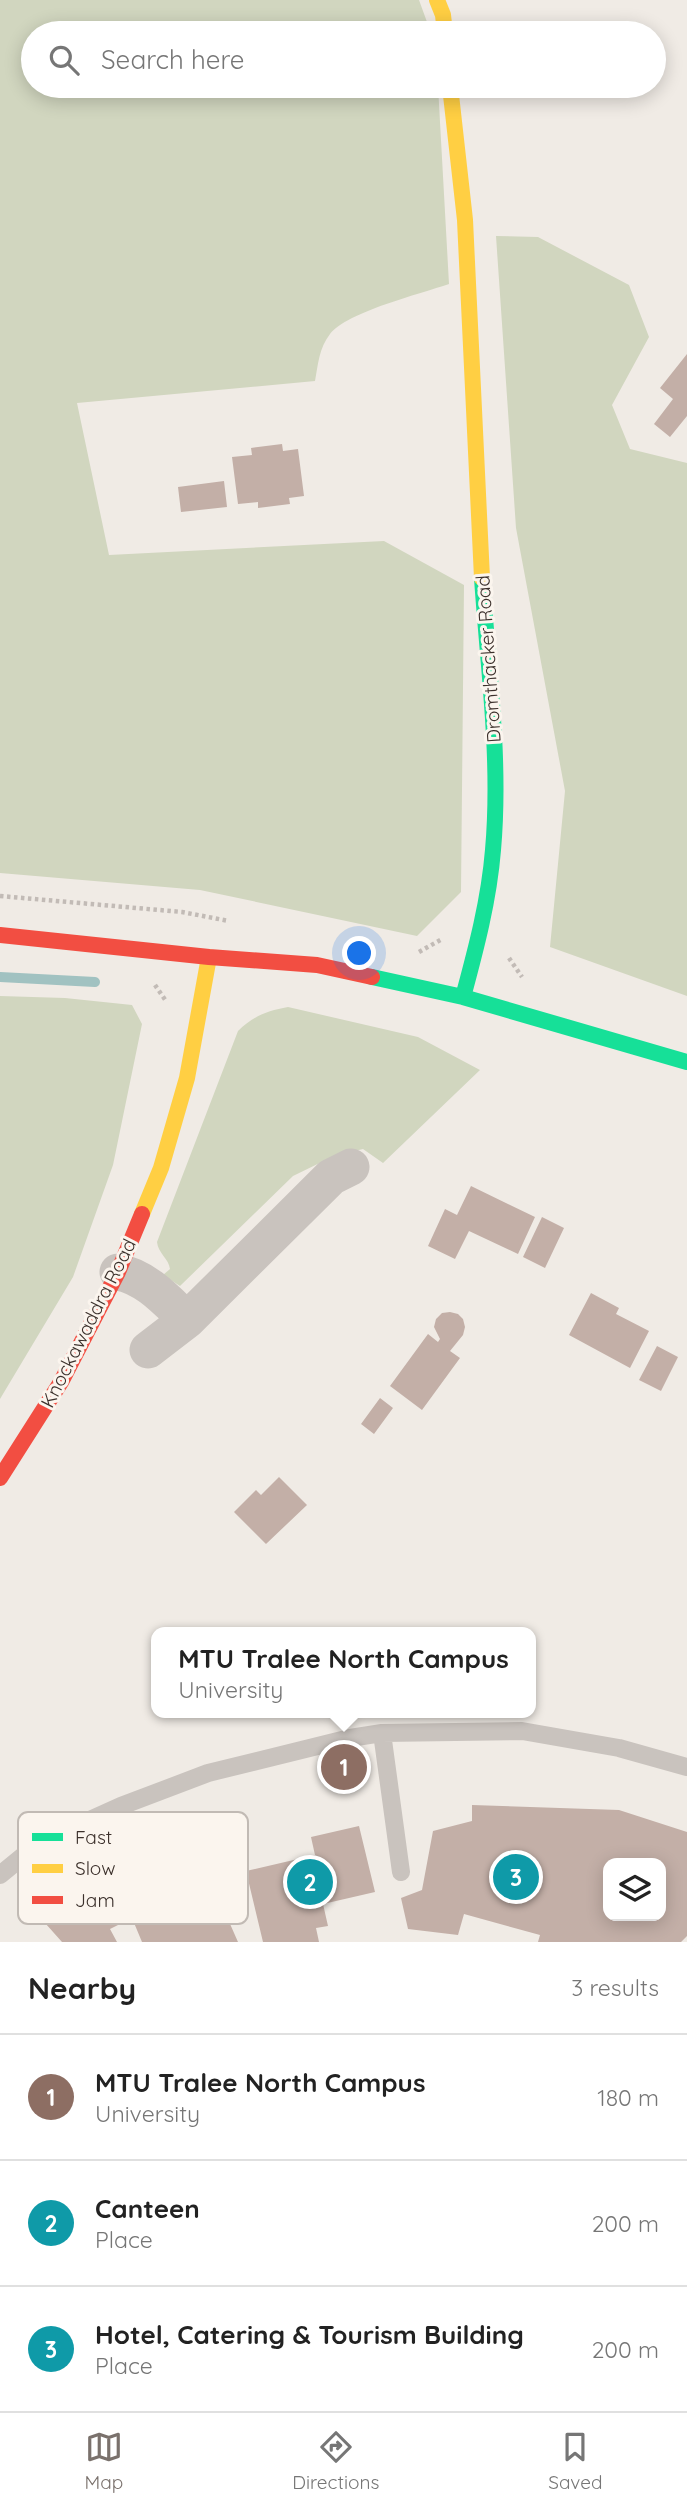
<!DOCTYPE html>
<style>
:root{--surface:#fff;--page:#f6f6f6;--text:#222;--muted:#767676;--line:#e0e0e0;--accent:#7a716c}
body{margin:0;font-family:Quicksand,sans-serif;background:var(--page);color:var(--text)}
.controls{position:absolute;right:21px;bottom:21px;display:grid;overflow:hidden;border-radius:14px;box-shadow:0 4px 18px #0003}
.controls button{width:63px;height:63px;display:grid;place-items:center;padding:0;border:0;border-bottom:2px solid var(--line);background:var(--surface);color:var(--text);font:35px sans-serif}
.you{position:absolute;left:360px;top:954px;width:24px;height:24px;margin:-18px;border:5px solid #fff;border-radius:50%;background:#1a73e8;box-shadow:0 0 0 10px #1a73e833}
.badge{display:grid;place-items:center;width:46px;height:46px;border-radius:50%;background:var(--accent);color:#fff;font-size:23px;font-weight:700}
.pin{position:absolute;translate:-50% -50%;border:4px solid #fff;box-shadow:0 2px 7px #0006}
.popup{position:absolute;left:151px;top:1627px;width:385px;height:91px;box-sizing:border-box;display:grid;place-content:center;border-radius:14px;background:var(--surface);filter:drop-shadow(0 2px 5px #0005);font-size:23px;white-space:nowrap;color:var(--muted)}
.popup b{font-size:26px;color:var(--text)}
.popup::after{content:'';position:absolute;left:50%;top:100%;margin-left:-14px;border:14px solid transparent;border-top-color:var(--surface)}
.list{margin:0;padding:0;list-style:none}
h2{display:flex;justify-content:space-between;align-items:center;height:91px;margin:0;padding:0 28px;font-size:30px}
h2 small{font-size:23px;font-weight:400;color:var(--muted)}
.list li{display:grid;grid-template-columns:46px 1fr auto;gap:21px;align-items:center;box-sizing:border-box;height:126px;padding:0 28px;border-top:2px solid var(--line)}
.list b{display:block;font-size:26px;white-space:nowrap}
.list p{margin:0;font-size:23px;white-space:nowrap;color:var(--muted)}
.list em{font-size:23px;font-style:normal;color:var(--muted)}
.icon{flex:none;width:38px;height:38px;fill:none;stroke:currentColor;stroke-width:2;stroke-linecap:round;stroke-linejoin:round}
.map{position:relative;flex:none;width:687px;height:1942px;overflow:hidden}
.search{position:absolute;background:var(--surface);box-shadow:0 4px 18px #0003;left:21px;right:21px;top:21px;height:77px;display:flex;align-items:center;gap:18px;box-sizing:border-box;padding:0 24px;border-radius:38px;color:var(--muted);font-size:26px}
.sheet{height:469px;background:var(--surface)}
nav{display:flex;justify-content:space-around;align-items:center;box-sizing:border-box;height:98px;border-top:2px solid var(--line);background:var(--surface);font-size:19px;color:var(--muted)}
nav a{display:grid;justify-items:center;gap:4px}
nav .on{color:var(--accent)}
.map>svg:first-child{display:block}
</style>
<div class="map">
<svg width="687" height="1942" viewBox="0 0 687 1942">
<rect width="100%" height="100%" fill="#f0ebe5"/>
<path fill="#d1d6bf" d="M0 0H419L431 33H33V86H438L449 284C420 294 347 312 330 334 319 348 318 365 315 381L77 403 109 555 384 541 464 585 461 892 417 936 200 890 0 873Z
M496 236 538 237 629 285 649 337 612 405 630 449 687 463V996L550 947 565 791 516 528Z
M0 996 65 998 132 1005 142 1024 113 1165 73 1277 0 1399Z
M288 1007 418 1037 480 1070 383 1163 363 1149 334 1156 293 1176 180 1286 163 1275 170 1269C169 1259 158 1253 157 1242L238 1031C253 1016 267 1011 288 1007Z"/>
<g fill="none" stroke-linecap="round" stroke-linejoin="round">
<path stroke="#a1c2c1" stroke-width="10" d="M0 977 95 982"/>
</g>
<path fill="#c3afa7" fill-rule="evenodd" d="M687 354V416L670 437 654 424 673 399 660 388Z
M282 444 283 451 298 449 304 496 289 498 290 504 258 508V502L238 504 232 457 252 455 251 448Z
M224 481 227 507 181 512 178 487Z
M471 1186 535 1217 518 1254 469 1231 455 1259 428 1246 445 1209 457 1215Z
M542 1217 564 1228 545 1268 523 1257Z
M591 1293 619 1308 616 1314 649 1331 630 1368 569 1335Z
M450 1312 458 1314 463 1319 465 1327 463 1335 450 1351 460 1358 422 1410 390 1386 428 1334 438 1342 440 1339 434 1327 436 1319 442 1313Z
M657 1346 678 1357 661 1391 639 1380Z
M380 1398 393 1408 374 1434 361 1424Z
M279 1477 307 1505 266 1544 234 1512 256 1490 261 1495Z
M472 1805 619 1810 687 1832V1936L681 1942H538L540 1935 464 1914 458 1935 408 1929 401 1898 422 1890 433 1831 472 1821ZM608 1863H661V1916H608Z
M359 1826 375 1892 323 1904 328 1926 316 1928 319 1942H263L246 1871 315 1855 311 1837Z
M203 1838 220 1880 212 1883 238 1942H142L132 1918 110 1929 117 1942H62L37 1914 149 1843 156 1856Z"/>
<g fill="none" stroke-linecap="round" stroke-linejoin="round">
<path stroke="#c2bbb6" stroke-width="4.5" stroke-dasharray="3.5 3.5" stroke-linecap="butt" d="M0 896 182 912 229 921
M419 952 442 939
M509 958 522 977
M155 985 166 1001"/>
<path stroke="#c9c3be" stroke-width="18" d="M382 1733 401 1872
M0 1875 39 1843 121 1806 208 1773 350 1738 382 1733 522 1731 619 1748 687 1767"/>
<path stroke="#c9c3be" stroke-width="37" d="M118 1272C146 1277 167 1301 187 1320
M148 1350 187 1320 331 1177 351 1167"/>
<path stroke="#16e098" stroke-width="16" d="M372 977 463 997 687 1062
M463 997C476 949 489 900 493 850 501 760 488 668 482 578"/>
<path stroke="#ffcf43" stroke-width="16" d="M437 0 443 15 445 33
M450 86 465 220 482 578
M142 1214 161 1168 187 1078 209 957"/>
<path stroke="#f24e42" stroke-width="16" d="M0 935 209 957 317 965 372 977
M0 1478 61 1382 118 1272 142 1214"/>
</g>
<g text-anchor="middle" stroke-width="6" stroke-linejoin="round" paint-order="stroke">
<g font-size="19" fill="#3b302b" stroke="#fbf5ee">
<text transform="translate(488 659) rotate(-94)" y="7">Dromthacker Road</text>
<text transform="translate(88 1323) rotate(-63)" y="7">Knockawaddra Road</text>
</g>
</g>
<rect x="18" y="1812" width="230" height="112" rx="10" fill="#fbf5ee" stroke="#c1bab4" stroke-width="2"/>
<rect x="32" y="1833" width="31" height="8" fill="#16e098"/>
<rect x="32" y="1864" width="31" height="9" fill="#ffcf43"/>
<rect x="32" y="1896" width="31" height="8" fill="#f24e42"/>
<g font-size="19" fill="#3b302b">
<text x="75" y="1844">Fast</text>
<text x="75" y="1875">Slow</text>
<text x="75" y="1907">Jam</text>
</g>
</svg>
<div class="controls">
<button><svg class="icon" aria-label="layers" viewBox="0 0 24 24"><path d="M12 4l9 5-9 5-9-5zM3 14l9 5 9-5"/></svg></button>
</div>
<div class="you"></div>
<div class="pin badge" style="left:344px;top:1767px;background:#8d6e63">1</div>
<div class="popup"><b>MTU Tralee North Campus</b>University</div>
<div class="pin badge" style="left:310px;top:1882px;background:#0f9aa8">2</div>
<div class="pin badge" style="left:516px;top:1877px;background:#0f9aa8">3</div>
<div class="search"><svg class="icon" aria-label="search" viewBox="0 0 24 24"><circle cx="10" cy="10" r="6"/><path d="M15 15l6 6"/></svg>Search here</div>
</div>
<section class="sheet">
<h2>Nearby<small>3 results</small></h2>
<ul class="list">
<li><span class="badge" style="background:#8d6e63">1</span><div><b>MTU Tralee North Campus</b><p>University</p></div><em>180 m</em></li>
<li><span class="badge" style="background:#0f9aa8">2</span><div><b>Canteen</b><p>Place</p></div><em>200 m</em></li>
<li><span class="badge" style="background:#0f9aa8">3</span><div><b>Hotel, Catering &amp; Tourism Building</b><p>Place</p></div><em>200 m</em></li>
</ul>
</section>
<nav>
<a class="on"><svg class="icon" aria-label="map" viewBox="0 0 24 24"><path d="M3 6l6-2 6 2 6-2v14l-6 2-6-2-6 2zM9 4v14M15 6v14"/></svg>Map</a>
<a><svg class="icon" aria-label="directions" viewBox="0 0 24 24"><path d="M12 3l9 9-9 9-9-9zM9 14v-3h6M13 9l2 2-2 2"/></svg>Directions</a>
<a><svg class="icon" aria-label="saved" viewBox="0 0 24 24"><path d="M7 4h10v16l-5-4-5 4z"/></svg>Saved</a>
</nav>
